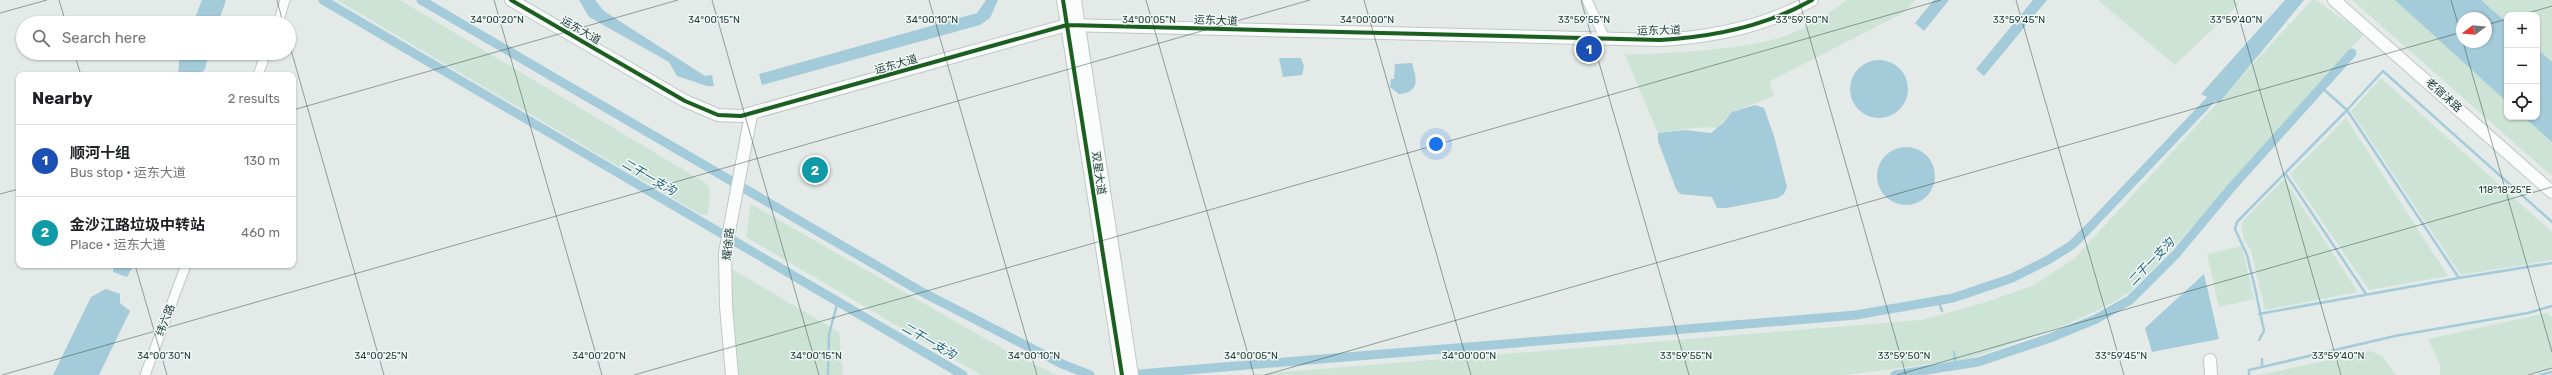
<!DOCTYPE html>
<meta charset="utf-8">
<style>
:root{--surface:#fff;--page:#f6f6f6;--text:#202124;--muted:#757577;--line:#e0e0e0;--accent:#1a73e8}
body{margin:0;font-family:Rubik,"Noto Sans SC",sans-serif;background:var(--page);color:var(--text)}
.controls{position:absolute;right:12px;top:12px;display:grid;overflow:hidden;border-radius:8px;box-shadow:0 1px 3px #0004}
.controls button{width:36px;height:36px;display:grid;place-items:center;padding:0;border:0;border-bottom:1px solid var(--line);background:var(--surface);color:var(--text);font:20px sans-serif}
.compass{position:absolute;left:2456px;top:12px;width:36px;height:36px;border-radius:50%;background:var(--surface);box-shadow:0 1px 3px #0004;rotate:254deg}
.you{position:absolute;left:1436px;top:144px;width:14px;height:14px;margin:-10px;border:3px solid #fff;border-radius:50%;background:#1a73e8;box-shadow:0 0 0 6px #1a73e833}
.badge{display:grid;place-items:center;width:26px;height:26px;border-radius:50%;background:var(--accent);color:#fff;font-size:13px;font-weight:700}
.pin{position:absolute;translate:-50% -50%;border:2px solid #fff;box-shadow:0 1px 4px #0006}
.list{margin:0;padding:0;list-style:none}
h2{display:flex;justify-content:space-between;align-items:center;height:52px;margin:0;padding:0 16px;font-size:17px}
h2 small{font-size:13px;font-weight:400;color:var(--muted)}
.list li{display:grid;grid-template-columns:26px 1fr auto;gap:12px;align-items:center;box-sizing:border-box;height:72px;padding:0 16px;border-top:1px solid var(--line)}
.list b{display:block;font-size:15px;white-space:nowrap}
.list p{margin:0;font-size:13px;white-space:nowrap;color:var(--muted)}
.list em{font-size:13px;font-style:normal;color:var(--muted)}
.icon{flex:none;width:22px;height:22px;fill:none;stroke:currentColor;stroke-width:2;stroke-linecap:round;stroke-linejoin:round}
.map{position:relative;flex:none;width:2552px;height:375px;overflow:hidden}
.search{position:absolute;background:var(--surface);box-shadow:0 1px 3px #0004;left:16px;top:16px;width:280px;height:44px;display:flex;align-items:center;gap:10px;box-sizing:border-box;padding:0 14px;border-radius:22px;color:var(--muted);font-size:15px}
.panel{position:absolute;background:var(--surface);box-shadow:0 1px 3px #0004;left:16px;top:72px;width:280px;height:196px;border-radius:8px}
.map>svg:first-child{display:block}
</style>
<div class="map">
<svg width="2552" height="375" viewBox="0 0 2552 375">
<rect width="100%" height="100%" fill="#e4eae8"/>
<path fill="#cde3d6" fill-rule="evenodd" d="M337 0H400L707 184 710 191 708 214 701 215Z
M1847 0H1915L1903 13 1770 81 1774 96 1732 112 1717 128C1697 125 1678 131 1658 133L1625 55C1673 52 1751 51 1795 32 1814 24 1831 12 1847 0Z
M2098 0H2234L2239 4 2175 65Z
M2312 0H2316L2364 34 2167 255 2131 291 2112 303 2068 324 1968 359 1846 375H1247L1921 320 1980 304 2032 286 2074 259Z
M2352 0H2552V176ZM2507 15H2537V117H2507ZM2462 18H2486V42H2462Z
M2381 78 2552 232V260L2461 275 2351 111Z
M2346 118 2448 276 2369 290 2290 174Z
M2284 179 2358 292 2265 310 2251 250 2244 240 2241 223Z
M751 204 1012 354 1057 375H981L746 237Z
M2242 246 2254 299 2219 307 2207 254Z
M730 268 839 332 843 375H736L730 314Z
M2547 313 2552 317V369L2526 375H2440V365L2428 339Z
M2370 351 2382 356 2396 375H2259Z"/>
<path fill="#a4cbd9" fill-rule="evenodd" d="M202 0H226L218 23H193Z
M579 0H595L604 11 705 76 712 75 714 86H707L677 76 669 62 589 17Z
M986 0H998L990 18 980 25 762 85 759 74 977 13Z
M1934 0H1949L1924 31 1915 23Z
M2033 0H2047L1984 76 1976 69Z
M2285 0H2304L2219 103 2201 94Z
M2395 0H2481L2507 23V102ZM2462 18H2486V42H2462Z
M2537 49 2552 62V142L2524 117H2537Z
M180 53H209L205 69 199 75H178Z
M1279 58H1301L1304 66 1302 75 1283 77Z
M1850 89a29 29 0 1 1 58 0a29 29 0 1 1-58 0Z
M1412 63C1417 80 1420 92 1399 94L1390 87 1391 79H1394L1395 64Z
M1755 105 1764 108 1774 136 1787 187 1784 194 1778 198 1727 208H1717L1712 197 1680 194 1676 189 1658 141V133L1685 130 1711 133 1723 123 1732 112Z
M1877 176a29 29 0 1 1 58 0a29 29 0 1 1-58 0Z
M114 265H134L127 277 113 272Z
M2204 274 2219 339 2152 352 2145 328Z
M106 289 120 294V303L130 311 99 375H53L91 297Z"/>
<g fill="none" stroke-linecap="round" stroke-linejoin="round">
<path stroke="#a4cbd9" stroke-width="2.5" d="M2285 173 2366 294
M2552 222 2383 71 2347 110 2459 278 2552 263
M1938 300 1942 311
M2259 314 2459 278
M2259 340 2264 331 2255 288 2247 255 2235 229 2237 222 2347 110 2321 87
M1954 352 1956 366
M2262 359V367
M828 375 829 334 838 301
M2249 375V370L2395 336 2528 313 2552 306
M2540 375 2552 372"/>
<path stroke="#a4cbd9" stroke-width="9" d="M323 0 963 375
M421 0 920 291 1062 364 1090 375
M1127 375 1856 315 1953 298 2012 278 2048 260 2072 245 2088 229 2219 91
M1895 375 1978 362 2050 338 2096 319 2130 300 2176 254 2231 188 2352 53"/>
<defs>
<path id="street" d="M1587 0 1605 39
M278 23 285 0
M258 75 266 53
M145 375 186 265"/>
<path id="secondary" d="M511 0 685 101 718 115 741 116 1067 25 1660 40C1713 37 1765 27 1812 0
M1063 0 1122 375
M1075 0 1132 375
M2334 0 2552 192
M2210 360 2211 375
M732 375 726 306 725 253 751 115"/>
</defs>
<use href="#street" stroke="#c1c7c5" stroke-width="11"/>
<use href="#secondary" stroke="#c0c7c5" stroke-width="14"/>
<use href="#street" stroke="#fbfcfc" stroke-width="9"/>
<use href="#secondary" stroke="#fbfcfc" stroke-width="12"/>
<defs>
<path id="cycleway" d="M511 0 685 101 718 115 741 116 1067 25 1660 40C1713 37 1765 27 1812 0
M1063 0 1122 375"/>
</defs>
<use href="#cycleway" stroke="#f2f9f6" stroke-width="6"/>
<use href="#cycleway" stroke="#1b5e20" stroke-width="4"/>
</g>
<path fill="none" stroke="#223e3a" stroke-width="1" stroke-opacity="0.45" d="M59 0 66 23M277 0 283 23M494 0 602 375M712 0 819 375M929 0 1037 375M1146 0 1254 375M1364 0 1471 375M1581 0 1689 375M1799 0 1906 375M2016 0 2124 375M2234 0 2341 375M2451 0 2462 38M0 13 47 0M2521 15 2552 6M2486 25 2507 19M2463 42 2552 352M289 43 384 375M74 53 81 75M293 110 678 0M0 194 19 189M135 265 167 375M2 375 1310 0M634 375 1941 0M1265 375 2462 32M1897 375 2552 187M2528 375 2552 368"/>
<g text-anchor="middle" stroke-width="3" stroke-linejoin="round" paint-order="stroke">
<g font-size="11" fill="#223e3a" stroke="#f2f9f6">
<text transform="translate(1216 20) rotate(2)" y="4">运东大道</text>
<text transform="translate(581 30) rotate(30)" y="4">运东大道</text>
<text transform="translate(1659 30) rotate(-1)" y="4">运东大道</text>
<text transform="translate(896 64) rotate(-16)" y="4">运东大道</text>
<text transform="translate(2444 95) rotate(42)" y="4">老宿沭路</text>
<text transform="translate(1099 173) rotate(82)" y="4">双星大道</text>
<text transform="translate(728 244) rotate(-84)" y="4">耀徐路</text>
<text transform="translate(165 320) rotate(-69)" y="4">纬六路</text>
</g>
<g font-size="12" font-style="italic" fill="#1b5e7b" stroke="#f2f9f6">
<text transform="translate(649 177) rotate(30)" y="4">二干一支沟</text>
<text transform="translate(2151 262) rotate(-46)" y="4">二干一支沟</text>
<text transform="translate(929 341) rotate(30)" y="4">二干一支沟</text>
</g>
</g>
<g font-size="10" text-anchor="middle" fill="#223e3a" stroke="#f2f9f6" stroke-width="3" stroke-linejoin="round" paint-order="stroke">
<text x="497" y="23">34°00'20"N</text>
<text x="714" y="23">34°00'15"N</text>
<text x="932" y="23">34°00'10"N</text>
<text x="1149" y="23">34°00'05"N</text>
<text x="1367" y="23">34°00'00"N</text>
<text x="1584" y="23">33°59'55"N</text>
<text x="1802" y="23">33°59'50"N</text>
<text x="2019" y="23">33°59'45"N</text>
<text x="2236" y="23">33°59'40"N</text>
<text x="2505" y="193">118°18'25"E</text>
<text x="164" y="359">34°00'30"N</text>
<text x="381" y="359">34°00'25"N</text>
<text x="599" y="359">34°00'20"N</text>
<text x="816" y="359">34°00'15"N</text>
<text x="1034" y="359">34°00'10"N</text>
<text x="1251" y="359">34°00'05"N</text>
<text x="1469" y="359">34°00'00"N</text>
<text x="2121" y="359">33°59'45"N</text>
<text x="1686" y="359">33°59'55"N</text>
<text x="1904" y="359">33°59'50"N</text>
<text x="2338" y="359">33°59'40"N</text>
</g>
</svg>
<div class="controls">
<button>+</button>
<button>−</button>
<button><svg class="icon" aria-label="locate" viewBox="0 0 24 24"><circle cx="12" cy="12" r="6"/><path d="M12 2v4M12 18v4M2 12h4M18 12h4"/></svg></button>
</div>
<svg class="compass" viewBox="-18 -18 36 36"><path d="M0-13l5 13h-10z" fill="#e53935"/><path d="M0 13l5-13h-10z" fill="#757577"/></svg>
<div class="you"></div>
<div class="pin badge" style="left:1589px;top:49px;background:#1a4fb4">1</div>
<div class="pin badge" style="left:815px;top:170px;background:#0f9aa8">2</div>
<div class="search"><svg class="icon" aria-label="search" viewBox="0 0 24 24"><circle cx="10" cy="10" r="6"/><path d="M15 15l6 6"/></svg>Search here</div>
<section class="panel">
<h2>Nearby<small>2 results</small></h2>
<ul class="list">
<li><span class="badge" style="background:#1a4fb4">1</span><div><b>顺河十组</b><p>Bus stop · 运东大道</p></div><em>130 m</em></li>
<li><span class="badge" style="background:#0f9aa8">2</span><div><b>金沙江路垃圾中转站</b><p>Place · 运东大道</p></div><em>460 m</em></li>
</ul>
</section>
</div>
